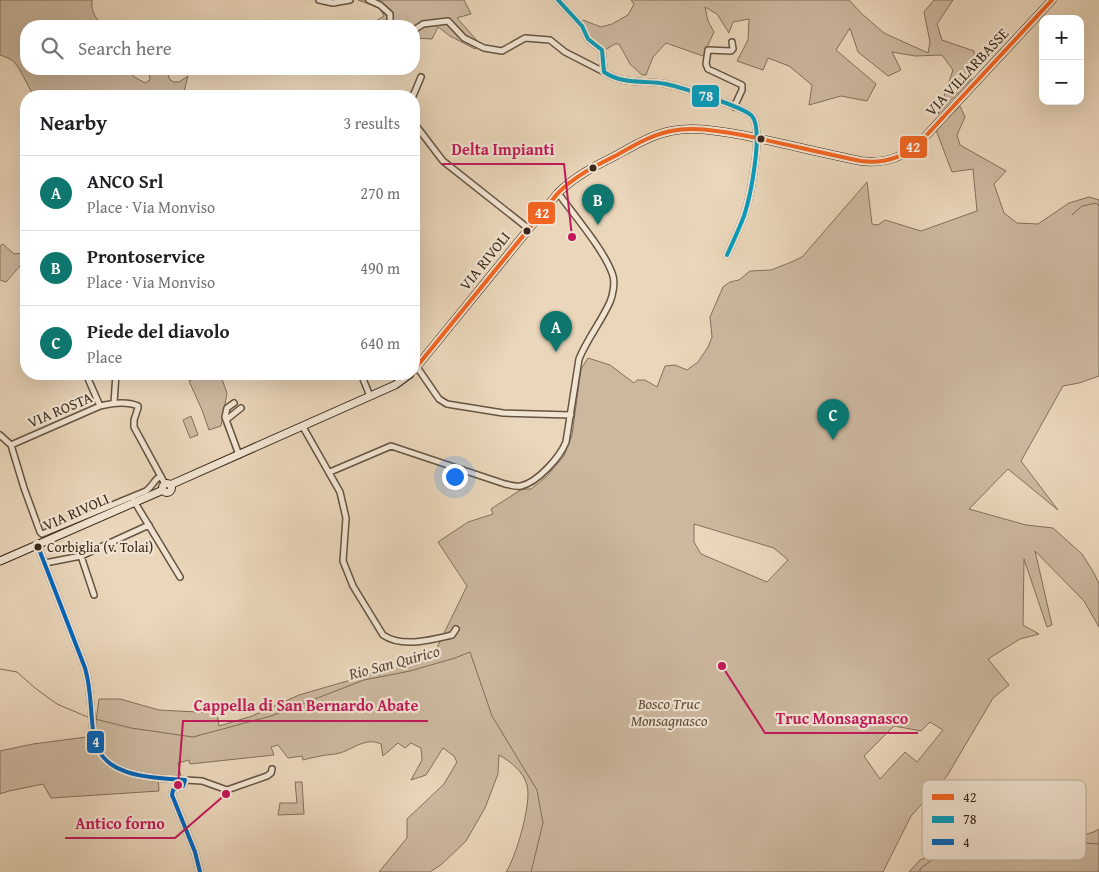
<!DOCTYPE html>
<meta charset="utf-8">
<style>
:root{--surface:#fff;--page:#f6f6f6;--text:#202124;--muted:#757577;--line:#e0e0e0;--accent:#0f766e}
body{margin:0;font-family:"Gentium Book Plus",serif;background:var(--page);color:var(--text)}
.controls{position:absolute;right:15px;top:15px;display:grid;overflow:hidden;border-radius:10px;box-shadow:0 5px 20px #0002}
.controls button{width:45px;height:45px;display:grid;place-items:center;padding:0;border:0;border-bottom:1px solid var(--line);background:var(--surface);color:var(--text);font:25px sans-serif}
.you{position:absolute;left:454px;top:476px;width:18px;height:18px;margin:-12px;border:4px solid #fff;border-radius:50%;background:#1a73e8;box-shadow:0 0 0 8px #1a73e833}
.badge{display:grid;place-items:center;width:32px;height:32px;border-radius:50%;background:var(--accent);color:#fff;font-size:16px;font-weight:700}
.pin{position:absolute;translate:-50% -41px;filter:drop-shadow(0 1px 2px #0008)}
.pin::after{content:'';position:absolute;top:26px;width:18px;height:15px;background:inherit;clip-path:polygon(0 0,100% 0,50% 100%)}
.list{margin:0;padding:0;list-style:none}
h2{display:flex;justify-content:space-between;align-items:center;height:65px;margin:0;padding:0 20px;font-size:21px}
h2 small{font-size:16px;font-weight:400;color:var(--muted)}
.list li{display:grid;grid-template-columns:32px 1fr auto;gap:15px;align-items:center;box-sizing:border-box;height:75px;padding:0 20px;border-top:1px solid var(--line)}
.list b{display:block;font-size:19px;white-space:nowrap}
.list p{margin:0;font-size:16px;white-space:nowrap;color:var(--muted)}
.list em{font-size:16px;font-style:normal;color:var(--muted)}
.icon{flex:none;width:28px;height:28px;fill:none;stroke:currentColor;stroke-width:2;stroke-linecap:round;stroke-linejoin:round}
.map{position:relative;flex:none;width:1099px;height:872px;overflow:hidden}
.search{position:absolute;background:var(--surface);box-shadow:0 5px 20px #0002;left:20px;top:20px;width:400px;height:55px;display:flex;align-items:center;gap:12px;box-sizing:border-box;padding:0 18px;border-radius:20px;color:var(--muted);font-size:19px}
.panel{position:absolute;background:var(--surface);box-shadow:0 5px 20px #0002;left:20px;top:90px;width:400px;height:290px;border-radius:20px}
.map>svg:first-child{display:block}
</style>
<div class="map">
<svg width="1099" height="872" viewBox="0 0 1099 872">
<rect width="100%" height="100%" fill="#ead6ba"/>
<filter id="stains"><feTurbulence type="fractalNoise" baseFrequency=".004" numOctaves="4"/><feColorMatrix values="0 0 0 0 .2 0 0 0 0 .09 0 0 0 0 .02 0 0 0 .5 -.17"/></filter>
<radialGradient id="worn" r=".72"><stop offset=".6" stop-color="#630" stop-opacity="0"/><stop offset="1" stop-color="#630" stop-opacity=".3"/></radialGradient>
<path fill="#ccb89f" stroke="#82705c" fill-rule="evenodd" d="M0 0H92C91 13 95 17 104 26H26V69H125L136 78 145 83 150 80 149 69H166L170 80 174 82H179L188 76 183 96H34C28 87 19 65 12 60 8 58 4 56 0 55Z
M358 0H464L471 14 457 18 481 45 475 49 450 36 438 27 432 39 414 38V26H375L371 24 384 16 380 8Z
M631 0H849L862 14 884 33 928 53 930 42 924 12 934 0H953L937 24 942 40 974 51 975 62 971 79 938 114 953 70 942 55 915 56 892 52 901 70 888 76 858 52 850 28 836 50 876 84 867 101 841 96 809 105 812 85 789 66 768 58 763 70 737 61 748 40 749 19 733 22 729 33 717 14 705 7 708 21 714 32 703 56 666 43 653 57 646 75H642L630 64 619 44H615L605 50 589 38 581 22 583 20 601 27 612 24 628 15 634 4Z
M960 106 965 117 957 135 960 145 1006 171 994 184 1004 213 1017 223 1038 224 1069 203 1089 197 1099 200V376L1079 383 1063 386 1021 461 1058 510 1008 469 969 509 1026 525 1053 528 1082 554 1094 573 1099 584V627L1084 601 1035 551 1052 625 1047 627 1024 559 1023 625 1039 634 1020 639 988 659 1009 685 993 698 947 776 911 816 883 872H506C516 857 532 803 527 785 523 771 511 762 499 755L498 774 485 808 466 841 442 864 430 872H379L407 838V819L444 784 457 762 454 756 443 748 426 775 411 780 422 760 421 748 411 743 405 748 398 743 383 756 381 744C364 736 351 752 335 754 324 755 314 757 303 760L302 756 288 758 278 745 271 747 274 755 190 764 189 760 178 763 181 777 158 775 159 791 51 798 43 784 9 791 0 794V751L33 744 94 736 99 699H120L159 710 217 713 219 726 252 716 299 695 433 656 467 586 438 542 468 522 493 514 491 509 522 489H531L546 477 564 456 572 435 581 369 588 358 610 365 634 383 637 380H645L657 387 665 366 675 365 687 370 698 362 708 347 712 337 710 317 723 287 730 282 739 280 750 271 771 270 789 263 802 257 867 182 872 224 878 225 885 220 921 231 977 211 973 169 952 172 936 130ZM694 524 774 548 788 560 767 582 701 554 694 542ZM930 722 943 730 917 762 905 752 880 779 864 756 894 726 921 731Z
M3 244 14 254 21 253 26 255V259L6 282 0 280V246Z
M205 374H220L227 393 221 426 209 430 202 410 189 381Z
M191 416 198 435 190 438 183 420Z
M295 782H302L304 814 278 815 280 803H297Z
M984 806C997 806 1019 803 1031 807 1055 816 1070 847 1099 829V872H909L920 860 933 855Z"/>
<g fill="none" stroke-linecap="round" stroke-linejoin="round">
<path stroke="#7f6d59" stroke-width="1" d="M1072 215 1082 206 1096 203 1099 206
M0 669 17 672 35 688 57 704 90 718
M95 719 131 728 193 737 271 716 364 680 410 671 455 658 470 652 492 716 537 790 543 823 531 872
M920 872V869L956 842 962 840 981 819 1015 817 1034 820 1054 836 1070 842 1099 844"/>
<defs>
<path id="street" d="M319 0 333 3 350 0
M369 0 380 5 390 14V26
M558 0 582 26 588 39 602 50 604 72C623 85 645 80 666 84 680 87 744 107 752 116 764 131 750 198 744 216 739 229 733 242 727 255
M414 30 423 24 448 21 464 38 484 48 502 51 525 38 550 40 565 52 604 72
M732 42 733 49 731 51 708 50 706 64 708 69 742 85V90L734 107
M413 96 421 77
M414 123 443 161 529 229
M417 367 439 399 447 404 503 413 571 415
M86 374 100 406
M361 374 370 396
M114 403 116 374
M234 403 227 408 225 417 239 455
M226 420 241 408
M303 427 340 492 346 518 343 561 353 586 383 635C402 648 431 640 452 635L456 629
M0 435 11 445
M11 445 24 488 40 532 42 534 146 491C153 486 154 479 161 476
M11 445 100 406C112 403 127 401 138 406V408L134 420V427L165 484
M330 472 391 446 505 484C510 485 517 487 521 486 538 482 560 457 566 442L579 359C587 339 601 322 610 302 613 295 615 283 613 276 606 252 573 214 558 193
M134 501 180 577
M37 544 85 668C92 691 90 714 94 737 101 778 153 778 185 780L183 786 173 790 172 795 195 852 200 872
M81 556 94 595
M45 563 81 556 149 525
M185 780 202 781 227 790 267 776 271 773 272 769"/>
<path id="secondary" d="M414 370 558 193C575 176 595 166 615 156 633 146 651 135 671 131 694 126 719 131 742 135 782 143 821 153 861 161 886 164 905 157 923 139L1052 0
M162.5 488a4.5 4.5 0 1 1 9 0a4.5 4.5 0 1 1-9 0Z
M170 485 395 385 410 374
M0 561 163 490"/>
</defs>
<use href="#street" stroke="#655441" stroke-width="8"/>
<use href="#secondary" stroke="#392819" stroke-width="9"/>
<use href="#street" stroke="#f1e4d2" stroke-width="5"/>
<use href="#secondary" stroke="#f1e4d2" stroke-width="7"/>
<defs>
<path id="bus-1" d="M414 370 558 193C575 176 595 166 615 156 633 146 651 135 671 131 694 126 719 131 742 135 782 143 821 153 861 161 886 164 905 157 923 139L1052 0"/>
<path id="bus-2" d="M558 0 582 26 588 39 602 50 604 72C623 85 645 80 666 84 680 87 744 107 752 116 764 131 750 198 744 216 739 229 733 242 727 255"/>
<path id="bus-3" d="M37 544 85 668C92 691 90 714 94 737 101 778 153 778 185 780L183 786 173 790 172 795 195 852 200 872"/>
</defs>
<use href="#bus-1" stroke="#f1e4d2" stroke-width="8"/>
<use href="#bus-2" stroke="#f1e4d2" stroke-width="8"/>
<use href="#bus-3" stroke="#f1e4d2" stroke-width="8"/>
<use href="#bus-1" stroke="#f26522" stroke-width="4"/>
<use href="#bus-2" stroke="#069cbc" stroke-width="4"/>
<use href="#bus-3" stroke="#0065bd" stroke-width="4"/>
</g>
<g fill="#392819" stroke="#f1e4d2" stroke-width="2">
<circle cx="761" cy="139" r="4.5"/>
<circle cx="593" cy="168" r="4.5"/>
<circle cx="527" cy="231" r="4.5"/>
<circle cx="38" cy="547" r="4.5"/>
</g>
<g text-anchor="middle" stroke-width="4.5" stroke-linejoin="round" paint-order="stroke">
<g font-size="14" fill="#392819" stroke="#f1e4d2" text-anchor="start">
<text x="47" y="552">Corbiglia (v. Tolai)</text>
</g>
<g font-size="15" fill="#392819" stroke="#f1e4d2">
<text transform="translate(967 72) rotate(-47)" y="5">VIA VILLARBASSE</text>
<text transform="translate(485 261) rotate(-51)" y="5">VIA RIVOLI</text>
<text transform="translate(60 410) rotate(-23)" y="5">VIA ROSTA</text>
<text transform="translate(76 512) rotate(-24)" y="5">VIA RIVOLI</text>
</g>
<g font-size="15" font-style="italic" fill="#5e4c3a" stroke="#f1e4d2">
<text x="669" y="709">Bosco Truc<tspan x="669" dy="17">Monsagnasco</tspan></text>
</g>
<g font-size="16" font-style="italic" fill="#5c4a39" stroke="#f1e4d2">
<text transform="translate(394 662) rotate(-15)" y="6">Rio San Quirico</text>
</g>
</g>
<rect x="922" y="780" width="164" height="80" rx="8" fill="#f1e4d2" stroke="#baac9a" stroke-width="1"/>
<rect x="932" y="794" width="22" height="6" fill="#f26522"/>
<rect x="932" y="816" width="22" height="7" fill="#069cbc"/>
<rect x="932" y="839" width="22" height="6" fill="#0065bd"/>
<g font-size="14" fill="#392819">
<text x="963" y="802">42</text>
<text x="963" y="824">78</text>
<text x="963" y="847">4</text>
</g>
<path fill="none" stroke="#c2185b" stroke-width="2" d="M572 237L564 164H441M178 785L183 721H428M722 666L765 733H918M226 794L175 838H65"/>
<g fill="#c2185b" stroke="#f1e4d2" stroke-width="2">
<circle cx="572" cy="237" r="5"/>
<circle cx="178" cy="785" r="5"/>
<circle cx="722" cy="666" r="5"/>
<circle cx="226" cy="794" r="5"/>
</g>
<g font-size="16" text-anchor="middle" font-weight="bold" fill="#c2185b" stroke="#f1e4d2" stroke-width="4.5" stroke-linejoin="round" paint-order="stroke">
<text x="503" y="155">Delta Impianti</text>
<text x="306" y="711">Cappella di San Bernardo Abate</text>
<text x="842" y="724">Truc Monsagnasco</text>
<text x="120" y="829">Antico forno</text>
</g>
<g stroke="#f1e4d2" stroke-width="2">
<rect x="691" y="84" width="29" height="24" rx="5" fill="#069cbc"/>
<rect x="899" y="135" width="29" height="24" rx="5" fill="#f26522"/>
<rect x="527" y="201" width="29" height="24" rx="5" fill="#f26522"/>
<rect x="86" y="730" width="19" height="24" rx="5" fill="#0065bd"/>
</g>
<g font-size="14" text-anchor="middle" font-weight="bold" fill="#fff">
<text x="706" y="101">78</text>
<text x="913" y="152">42</text>
<text x="542" y="218">42</text>
<text x="96" y="747">4</text>
</g>
<rect width="100%" height="100%" filter="url(#stains)"/>
<rect width="100%" height="100%" fill="url(#worn)"/>
</svg>
<div class="controls">
<button>+</button>
<button>−</button>
</div>
<div class="you"></div>
<div class="pin badge" style="left:556px;top:352px">A</div>
<div class="pin badge" style="left:598px;top:225px">B</div>
<div class="pin badge" style="left:833px;top:440px">C</div>
<div class="search"><svg class="icon" aria-label="search" viewBox="0 0 24 24"><circle cx="10" cy="10" r="6"/><path d="M15 15l6 6"/></svg>Search here</div>
<section class="panel">
<h2>Nearby<small>3 results</small></h2>
<ul class="list">
<li><span class="badge">A</span><div><b>ANCO Srl</b><p>Place · Via Monviso</p></div><em>270 m</em></li>
<li><span class="badge">B</span><div><b>Prontoservice</b><p>Place · Via Monviso</p></div><em>490 m</em></li>
<li><span class="badge">C</span><div><b>Piede del diavolo</b><p>Place</p></div><em>640 m</em></li>
</ul>
</section>
</div>
